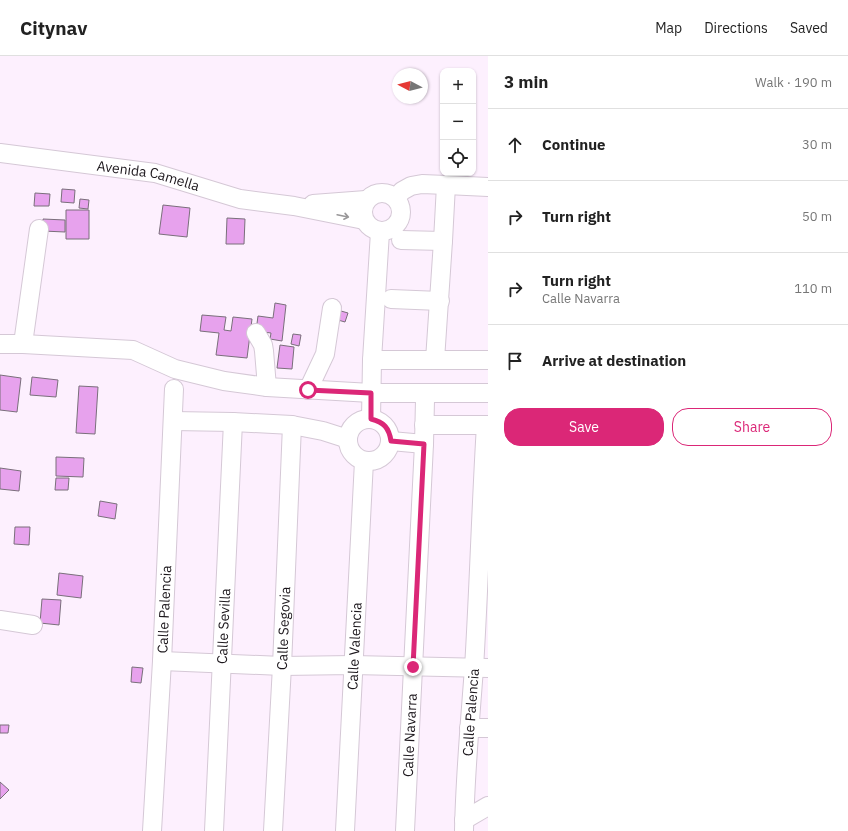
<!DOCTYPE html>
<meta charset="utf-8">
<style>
:root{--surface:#fff;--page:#f6f6f6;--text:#222;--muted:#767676;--line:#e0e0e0;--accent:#db2777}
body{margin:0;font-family:"IBM Plex Sans",sans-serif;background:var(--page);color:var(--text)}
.controls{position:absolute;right:12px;top:12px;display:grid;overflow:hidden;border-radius:8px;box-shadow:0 1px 3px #0004}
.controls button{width:36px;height:36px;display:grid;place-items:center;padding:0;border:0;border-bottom:1px solid var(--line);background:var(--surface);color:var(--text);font:20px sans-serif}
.compass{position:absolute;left:392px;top:12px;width:36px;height:36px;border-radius:50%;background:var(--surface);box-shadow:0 1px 3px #0004;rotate:277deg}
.stop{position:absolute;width:12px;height:12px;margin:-9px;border:3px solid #db2777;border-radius:50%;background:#fff}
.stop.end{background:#db2777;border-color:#fff;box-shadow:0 1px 4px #0008}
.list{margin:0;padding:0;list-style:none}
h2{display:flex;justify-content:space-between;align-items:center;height:52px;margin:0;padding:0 16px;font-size:17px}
h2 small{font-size:13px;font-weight:400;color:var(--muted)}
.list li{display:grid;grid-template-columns:26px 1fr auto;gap:12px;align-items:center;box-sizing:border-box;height:72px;padding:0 16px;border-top:1px solid var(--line)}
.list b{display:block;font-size:15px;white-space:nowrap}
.list p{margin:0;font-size:13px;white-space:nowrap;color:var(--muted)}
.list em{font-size:13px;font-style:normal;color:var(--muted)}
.actions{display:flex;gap:8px;padding:12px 16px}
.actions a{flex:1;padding:9px 0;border:1px solid var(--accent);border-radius:16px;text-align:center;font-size:14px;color:var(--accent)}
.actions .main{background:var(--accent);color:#fff}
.icon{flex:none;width:22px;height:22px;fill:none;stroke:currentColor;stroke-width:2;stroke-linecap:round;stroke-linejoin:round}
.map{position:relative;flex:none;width:488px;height:775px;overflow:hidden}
header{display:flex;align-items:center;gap:24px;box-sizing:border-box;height:56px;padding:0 20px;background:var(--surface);border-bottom:1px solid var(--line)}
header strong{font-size:19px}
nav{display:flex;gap:22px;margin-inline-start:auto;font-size:14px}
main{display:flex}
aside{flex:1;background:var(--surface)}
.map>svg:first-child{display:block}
</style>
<header>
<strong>Citynav</strong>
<nav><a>Map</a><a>Directions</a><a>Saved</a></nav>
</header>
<main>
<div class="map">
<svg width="488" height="775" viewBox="0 0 488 775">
<rect width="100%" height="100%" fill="#fdf0fe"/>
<path fill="#e7a2ed" stroke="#7a6f7b" d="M62 133 75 134 74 147 61 146Z
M35 137 50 138 49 150H34Z
M80 143 89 144 88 153 79 152Z
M163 149 190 152 187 181 159 178Z
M66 154H89V183H66Z
M227 162 245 163 244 188H226Z
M43 163 65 164V176L43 175Z
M275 247 286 249 282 285 270 283 271 277 256 275 258 260 273 262Z
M341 255 348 257 345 266 338 264Z
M202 259 226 261 224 274 231 275 233 261 252 263 247 302 216 299 219 277 200 275Z
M293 278 301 279 299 290 291 288Z
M280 289 294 291 292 313 277 312Z
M0 319 21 322 17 356 0 354Z
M32 321 58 324 56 341 30 339Z
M79 330 98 331 95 378 76 377Z
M56 401 84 402 83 421 56 420Z
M0 412 21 415 19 435 0 433Z
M56 422H69L68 434H55Z
M100 445 117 448 115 463 98 460Z
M15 471H30L29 489 14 488Z
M59 517 83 520 81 542 57 539Z
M42 543 61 544 59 569 40 567Z
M132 611 143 612 141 627 131 626Z
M0 669H9L8 677H0Z
M0 726 9 734 0 743Z"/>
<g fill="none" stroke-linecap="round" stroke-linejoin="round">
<defs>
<g id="minor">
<path id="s1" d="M0 97 155 117 240 143 294 150 364 164"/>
<circle cx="382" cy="156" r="19"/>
<path d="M396 142 402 135 411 130 422 128 446 129 488 131"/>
<path d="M313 148 366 144"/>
<path d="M401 184 443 185"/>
<path d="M391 243 440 245"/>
<path d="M256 277 263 289 264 295 267 331"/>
<path d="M0 288H23L133 294 175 313 224 325 267 331 371 337H488"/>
<path d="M23 288 39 173"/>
<path d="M372 304H488"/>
<path d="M435 304 443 185 446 129"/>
<path d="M308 334 325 298 332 252"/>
<circle cx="369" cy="384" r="21"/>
<path d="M371 363 372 304 380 176"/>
<path d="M173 365 233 366 292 369 323 375 348 383"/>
<path d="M424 369H488"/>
<path d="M391 385 424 388"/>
<path d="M0 564 33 569"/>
<path d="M162 605 282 610 353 609 488 612"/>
<path d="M469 672H488"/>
<path d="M464 764 488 750"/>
<path id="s2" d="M152 775 162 605 174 333"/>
<path id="s3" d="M214 775 233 366"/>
<path id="s4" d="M273 775 282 610 292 369"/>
<path id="s5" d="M345 775 364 405"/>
<path id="s6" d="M405 775 424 388 425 344"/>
<path id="s7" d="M464 775C465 720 470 666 474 612 479 531 481 450 486 369"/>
</g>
</defs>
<use href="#minor" stroke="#d5c8d6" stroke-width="20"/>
<use href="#minor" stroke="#fff" stroke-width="18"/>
</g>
<defs><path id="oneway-shaft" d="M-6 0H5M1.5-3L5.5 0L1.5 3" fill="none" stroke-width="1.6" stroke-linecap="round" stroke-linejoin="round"/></defs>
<use stroke="#999799" href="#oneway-shaft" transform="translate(343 160) rotate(12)"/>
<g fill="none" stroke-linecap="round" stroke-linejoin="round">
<path stroke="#db2777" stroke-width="5" d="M308 334 371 337V363C384 366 389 372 391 385L424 388 413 611"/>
</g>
<g text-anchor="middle" stroke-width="3" stroke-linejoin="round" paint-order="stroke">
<g font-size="14" fill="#1c171c" stroke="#fff">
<text dy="5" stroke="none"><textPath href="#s1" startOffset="150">Avenida Camella</textPath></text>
<text dy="5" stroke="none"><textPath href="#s2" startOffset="222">Calle Palencia</textPath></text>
<text dy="5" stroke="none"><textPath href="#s3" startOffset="205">Calle Sevilla</textPath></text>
<text dy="5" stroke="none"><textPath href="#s4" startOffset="203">Calle Segovia</textPath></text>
<text dy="5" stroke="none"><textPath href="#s5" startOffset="185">Calle Valencia</textPath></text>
<text dy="5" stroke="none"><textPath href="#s7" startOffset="119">Calle Palencia</textPath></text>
<text dy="5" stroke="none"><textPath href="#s6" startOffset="96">Calle Navarra</textPath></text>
</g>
</g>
</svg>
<div class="controls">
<button>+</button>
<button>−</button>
<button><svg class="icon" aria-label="locate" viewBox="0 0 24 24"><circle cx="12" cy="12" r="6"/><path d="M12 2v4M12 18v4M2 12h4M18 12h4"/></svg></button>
</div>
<svg class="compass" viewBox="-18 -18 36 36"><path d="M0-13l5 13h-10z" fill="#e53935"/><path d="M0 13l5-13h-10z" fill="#767676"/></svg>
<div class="stop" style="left:308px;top:334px"></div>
<div class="stop end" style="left:413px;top:611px"></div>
</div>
<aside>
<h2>3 min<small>Walk · 190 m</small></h2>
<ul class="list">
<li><svg class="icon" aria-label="ahead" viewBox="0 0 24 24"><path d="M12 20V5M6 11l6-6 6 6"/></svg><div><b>Continue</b></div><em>30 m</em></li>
<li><svg class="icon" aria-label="right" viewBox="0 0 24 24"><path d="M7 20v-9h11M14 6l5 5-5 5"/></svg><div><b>Turn right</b></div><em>50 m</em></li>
<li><svg class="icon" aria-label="right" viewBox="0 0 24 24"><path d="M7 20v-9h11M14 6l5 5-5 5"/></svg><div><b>Turn right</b><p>Calle Navarra</p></div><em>110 m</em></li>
<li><svg class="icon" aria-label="arrive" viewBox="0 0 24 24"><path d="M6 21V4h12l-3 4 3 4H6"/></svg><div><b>Arrive at destination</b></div></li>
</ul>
<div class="actions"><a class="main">Save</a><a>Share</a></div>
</aside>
</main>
